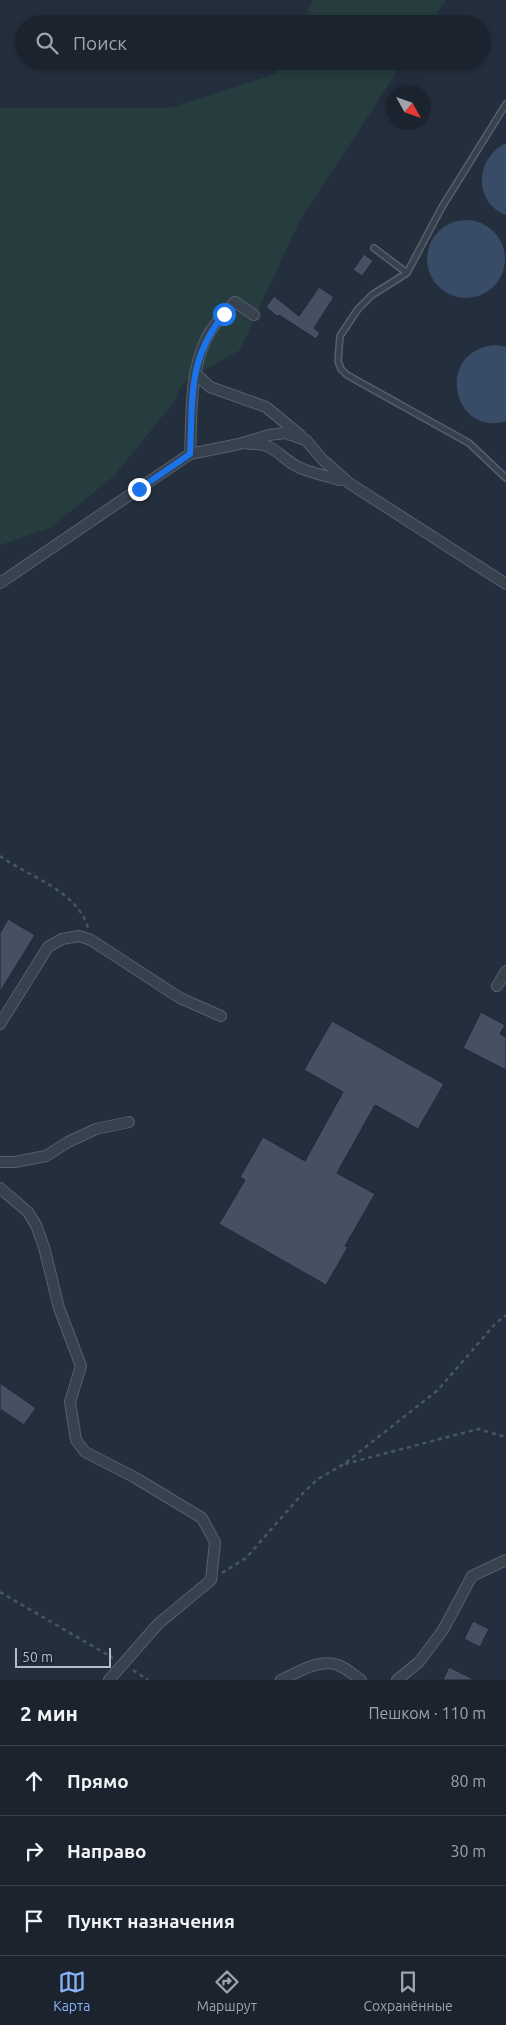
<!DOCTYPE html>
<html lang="ru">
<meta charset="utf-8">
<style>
:root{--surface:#1b232e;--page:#282f3a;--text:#f1f3f6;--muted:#a0a4aa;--line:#39404a;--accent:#8ab4f8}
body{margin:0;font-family:Ubuntu,sans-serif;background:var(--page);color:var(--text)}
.compass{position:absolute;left:386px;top:85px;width:45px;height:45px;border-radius:50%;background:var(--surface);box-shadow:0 2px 8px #0003;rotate:130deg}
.scale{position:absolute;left:15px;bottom:12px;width:96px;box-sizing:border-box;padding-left:5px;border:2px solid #b4bcc9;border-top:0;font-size:14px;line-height:18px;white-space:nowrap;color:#b4bcc9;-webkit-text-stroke:4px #1d2633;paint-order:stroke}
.stop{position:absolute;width:15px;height:15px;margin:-11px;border:4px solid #1a73e8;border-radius:50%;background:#fff}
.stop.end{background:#1a73e8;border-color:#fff;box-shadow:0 1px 5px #0008}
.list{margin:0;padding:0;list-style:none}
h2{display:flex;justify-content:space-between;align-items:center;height:65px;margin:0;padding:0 20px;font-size:21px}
h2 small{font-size:16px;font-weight:400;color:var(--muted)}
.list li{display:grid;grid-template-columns:32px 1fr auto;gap:15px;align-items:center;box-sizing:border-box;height:70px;padding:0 20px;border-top:1px solid var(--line)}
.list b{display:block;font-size:19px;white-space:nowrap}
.list em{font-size:16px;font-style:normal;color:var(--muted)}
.icon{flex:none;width:28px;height:28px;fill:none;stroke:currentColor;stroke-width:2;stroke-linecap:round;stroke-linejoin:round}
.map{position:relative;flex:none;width:506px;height:1680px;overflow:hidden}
.search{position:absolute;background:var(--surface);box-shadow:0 2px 8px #0003;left:15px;right:15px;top:15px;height:55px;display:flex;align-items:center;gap:12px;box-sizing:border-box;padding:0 18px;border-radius:28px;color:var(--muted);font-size:19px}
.sheet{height:275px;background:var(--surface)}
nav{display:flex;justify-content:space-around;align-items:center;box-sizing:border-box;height:70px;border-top:1px solid var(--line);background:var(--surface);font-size:14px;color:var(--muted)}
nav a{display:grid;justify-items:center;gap:2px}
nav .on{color:var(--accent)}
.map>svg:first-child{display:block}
</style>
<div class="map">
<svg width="506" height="1680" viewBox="0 0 506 1680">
<rect width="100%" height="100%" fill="#242f3e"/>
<path fill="#263c3f" d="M313 0H446L429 24H301Z
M282 61H404L299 222 240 350 186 381 179 390 173 403 114 476 50 528 0 545V108H170L275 74Z"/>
<path fill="#394c67" d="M506 143V215C472 202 476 157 506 143Z
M427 259a39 39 0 1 1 78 0a39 39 0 1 1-78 0Z
M496 345 506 347V421C453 438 433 350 496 345Z"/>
<path fill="#455162" stroke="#1f2835" d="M364 254 373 261 362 276 353 270Z
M319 287 334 297 314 328 320 333 316 339 279 315 278 317 266 307 274 296 299 316Z
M8 919 35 935 0 992V933Z
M481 1012 505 1025 500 1034 506 1037V1070L463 1048Z
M332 1021 444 1084 418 1129 375 1105 337 1173 375 1194 345 1246 348 1247 326 1285 219 1224 245 1180 240 1177 263 1137 305 1161 343 1092 304 1070Z
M0 1383 36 1408 24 1425 0 1409Z
M473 1621 489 1629 480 1647 464 1639Z
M449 1667 475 1680H443Z"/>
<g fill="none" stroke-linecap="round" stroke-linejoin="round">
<defs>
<path id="service" d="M506 104 442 207 407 273 372 295 358 309 340 336 338 361 341 369 347 375 469 443 506 478
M374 248 407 273"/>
<path id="minor" d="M195 373 210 387 266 407 300 435
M249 444C274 442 279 457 298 467 311 473 327 476 340 480
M190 454C192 416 189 375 206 339 213 325 224 313 235 302L254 315
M0 583 190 454 239 444 269 435 285 433 306 440 322 459 349 483 506 584
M497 986 506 971
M0 1024 48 947 62 939 79 936 91 940 180 998 221 1016
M0 1162H15L46 1156 68 1142 96 1129 129 1122
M0 1188 28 1212 36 1225 44 1247 59 1308 81 1366 70 1402 76 1440 85 1452 134 1477 202 1518 215 1542 211 1580 158 1624 109 1680
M281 1680C297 1673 319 1658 338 1665 346 1668 354 1675 361 1680
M397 1680 419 1662 443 1630 472 1576 506 1560"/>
</defs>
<use href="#service" stroke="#565f6c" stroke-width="8"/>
<use href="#minor" stroke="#565f6c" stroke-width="12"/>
<path stroke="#44595c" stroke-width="2.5" stroke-dasharray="4 4" stroke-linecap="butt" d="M0 856C29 877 77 890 88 928
M345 1464 478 1429 506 1437
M222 1573 246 1558 304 1492 318 1479 344 1464 438 1390 495 1324 506 1315
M0 1592 113 1658
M133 1670 148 1680"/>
<use href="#service" stroke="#38414e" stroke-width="5"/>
<use href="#minor" stroke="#38414e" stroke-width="10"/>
</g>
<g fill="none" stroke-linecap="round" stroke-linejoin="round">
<path stroke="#1a73e8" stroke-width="6" d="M139 489 190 454C193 399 187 360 224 314"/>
</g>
</svg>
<svg class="compass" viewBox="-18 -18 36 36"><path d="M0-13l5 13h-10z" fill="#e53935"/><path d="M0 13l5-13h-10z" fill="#a0a4aa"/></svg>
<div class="scale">50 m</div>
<div class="stop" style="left:224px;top:314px"></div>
<div class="stop end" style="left:139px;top:489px"></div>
<div class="search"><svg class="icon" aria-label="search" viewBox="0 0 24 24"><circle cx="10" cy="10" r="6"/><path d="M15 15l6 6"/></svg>Поиск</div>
</div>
<section class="sheet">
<h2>2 мин<small>Пешком · 110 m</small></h2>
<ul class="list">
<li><svg class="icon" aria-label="ahead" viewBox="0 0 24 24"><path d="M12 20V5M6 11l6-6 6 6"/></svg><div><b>Прямо</b></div><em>80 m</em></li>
<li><svg class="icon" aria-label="right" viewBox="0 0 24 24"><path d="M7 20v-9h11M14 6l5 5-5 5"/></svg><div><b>Направо</b></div><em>30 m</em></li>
<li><svg class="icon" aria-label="arrive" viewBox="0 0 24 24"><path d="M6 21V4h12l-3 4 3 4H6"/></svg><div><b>Пункт назначения</b></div></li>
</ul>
</section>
<nav>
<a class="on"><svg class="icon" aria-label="map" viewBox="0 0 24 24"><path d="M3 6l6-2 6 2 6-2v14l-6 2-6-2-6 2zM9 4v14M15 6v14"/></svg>Карта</a>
<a><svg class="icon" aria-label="directions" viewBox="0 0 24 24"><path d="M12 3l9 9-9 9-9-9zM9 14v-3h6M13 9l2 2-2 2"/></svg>Маршрут</a>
<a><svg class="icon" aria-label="saved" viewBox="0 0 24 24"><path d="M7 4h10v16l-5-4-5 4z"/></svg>Сохранённые</a>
</nav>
